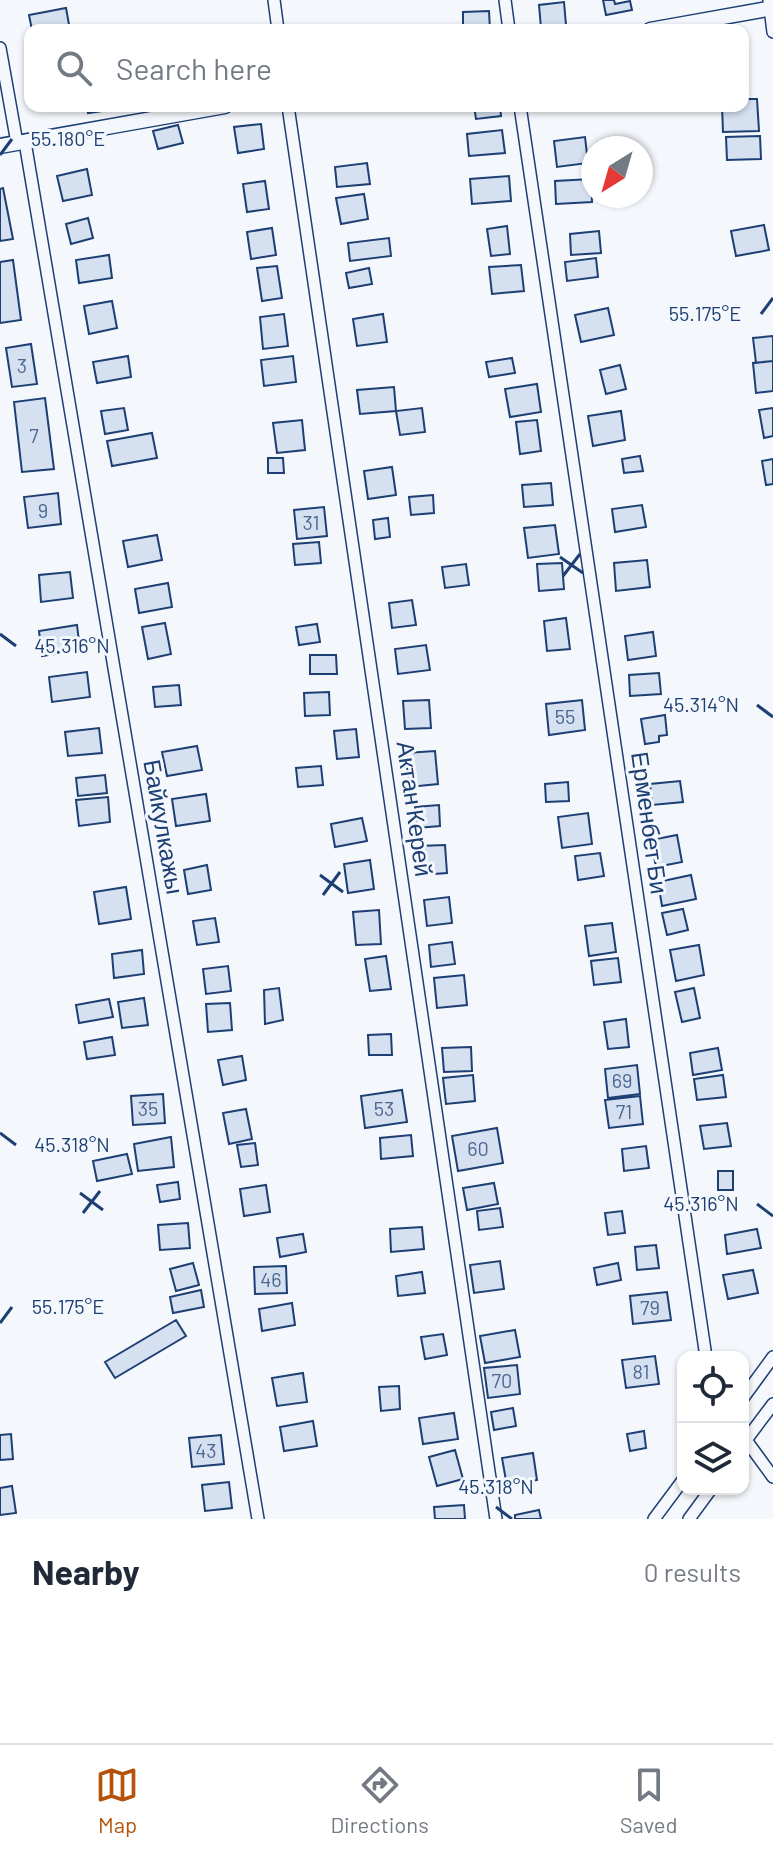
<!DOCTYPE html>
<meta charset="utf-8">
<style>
:root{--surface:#fff;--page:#f6f6f7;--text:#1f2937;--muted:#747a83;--line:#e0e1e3;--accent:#b45309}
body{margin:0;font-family:Barlow,sans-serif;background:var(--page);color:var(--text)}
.controls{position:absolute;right:24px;bottom:24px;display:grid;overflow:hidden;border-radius:16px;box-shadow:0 2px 6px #0004}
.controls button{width:72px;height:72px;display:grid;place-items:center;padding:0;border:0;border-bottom:2px solid var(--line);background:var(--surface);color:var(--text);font:40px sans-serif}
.compass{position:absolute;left:581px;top:136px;width:72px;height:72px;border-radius:50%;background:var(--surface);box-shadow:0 2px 6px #0004;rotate:217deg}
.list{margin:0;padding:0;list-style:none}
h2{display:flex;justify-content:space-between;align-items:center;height:104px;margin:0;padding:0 32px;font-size:34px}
h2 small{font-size:26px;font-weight:400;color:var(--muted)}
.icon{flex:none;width:44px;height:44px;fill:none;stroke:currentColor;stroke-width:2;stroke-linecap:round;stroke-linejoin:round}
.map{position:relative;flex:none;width:773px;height:1519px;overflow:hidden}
.search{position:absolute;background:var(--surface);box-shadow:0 2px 6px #0004;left:24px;right:24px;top:24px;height:88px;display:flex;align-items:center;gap:20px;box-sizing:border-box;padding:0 28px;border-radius:16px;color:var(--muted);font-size:30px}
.sheet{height:224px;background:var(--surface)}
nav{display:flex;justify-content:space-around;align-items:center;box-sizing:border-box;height:112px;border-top:2px solid var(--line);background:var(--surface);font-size:22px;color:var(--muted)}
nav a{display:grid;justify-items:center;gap:4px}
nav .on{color:var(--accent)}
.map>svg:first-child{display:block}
</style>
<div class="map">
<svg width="773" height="1519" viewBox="0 0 773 1519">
<rect width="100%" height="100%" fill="#f4f7fb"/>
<path fill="#d5e0f0" stroke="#1d3f73" stroke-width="2" d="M603 0H614L615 4 630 1 632 10 606 15Z
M564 2 566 25 541 28 539 5Z
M66 8 70 30H32L29 15Z
M489 11 490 30H463V12Z
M743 99H757L759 131 723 132 722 106H743Z
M87 106H109L110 110 88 113Z
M474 106H500L501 116 476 119Z
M261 124 264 149 238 153 234 127Z
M178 125 183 143 158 149 153 131Z
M502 130 505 153 469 156 467 134Z
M760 136 761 159 727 160 726 137Z
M585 137 588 163 557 167 554 141Z
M367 163 370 184 337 187 335 167Z
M87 169 92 195 63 201 57 176Z
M509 176 511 201 472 204 470 179Z
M591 179 592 202 556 204 555 181Z
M265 181 269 209 247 212 243 184Z
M3 188 13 239 0 241V189Z
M364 194 368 219 341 224 336 198Z
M88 218 93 238 71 244 66 224Z
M764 225 769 250 736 256 731 231Z
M507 226 510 254 491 256 487 229Z
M272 228 276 255 251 259 247 232Z
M599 231 601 253 571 255 570 234Z
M389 238 391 256 350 261 348 243Z
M109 255 112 278 79 283 76 260Z
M596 258 598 277 567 281 565 262Z
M13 260 21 320 0 323V262Z
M521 265 524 291 492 294 489 267Z
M277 266 282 298 262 301 257 268Z
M369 268 372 284 349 288 346 273Z
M112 301 117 328 89 334 84 306Z
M608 308 614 335 581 342 575 315Z
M284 314 288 346 263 349 260 317Z
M383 314 387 342 357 346 353 319Z
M773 336V361L756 363 753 338Z
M31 344 37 384 12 387 6 348Z
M128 356 131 377 97 383 93 362Z
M293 356 296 382 264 386 261 360Z
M512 358 515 373 489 377 486 362Z
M773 361V391L756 393 753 363Z
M620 365 626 389 606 394 600 370Z
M537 384 541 412 510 417 505 389Z
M394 387 396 411 360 414 357 390Z
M45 398 54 469 22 472 14 402Z
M124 408 128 430 105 434 101 411Z
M422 408 425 432 400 435 396 411Z
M773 408V436L764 438 759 410Z
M621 411 625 440 593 446 588 416Z
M302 420 305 450 277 453 273 423Z
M537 420 541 451 520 454 516 422Z
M152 433 157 458 112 466 107 441Z
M640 456 643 471 624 473 622 459Z
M268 458H283L284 473H268Z
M773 459V484L766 485 762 461Z
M392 467 396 495 368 499 364 471Z
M551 483 553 505 524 507 522 485Z
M58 493 61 524 28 528 24 497Z
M433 495 434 513 411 515 409 497Z
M642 505 646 527 615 532 612 509Z
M324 507 327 536 297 539 294 510Z
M388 518 390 537 375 539 373 520Z
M555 525 559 554 528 558 524 528Z
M157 535 162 560 128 567 123 541Z
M319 542 321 563 295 565 293 544Z
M647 560 650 587 616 591 614 563Z
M562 563 564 589 539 591 537 564Z
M466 564 469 585 445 588 442 567Z
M70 572 73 598 41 602 39 575Z
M168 583 172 607 139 613 135 589Z
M412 600 416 625 392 628 389 603Z
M566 618 570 649 547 651 544 621Z
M165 623 171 654 148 659 142 627Z
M317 624 320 642 299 645 296 627Z
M77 625 80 650 42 656 39 631Z
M653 632 656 656 628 660 625 636Z
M426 645 430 670 398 674 395 649Z
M310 655H336L337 674H310Z
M87 672 90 697 52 702 49 677Z
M659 673 661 694 630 696 629 675Z
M179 685 181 705 155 707 153 687Z
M329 692 330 715 305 716 304 693Z
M429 700 431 728 405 729 403 701Z
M582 700 585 730 549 735 546 704Z
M665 715 667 735 659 736V742L645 744 641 719Z
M99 728 102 753 68 756 65 732Z
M356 729 359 757 337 759 334 731Z
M197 746 202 770 167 776 162 752Z
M435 751 438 784 409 787 406 753Z
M321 766 323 785 298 787 296 768Z
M105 775 107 793 78 796 76 778Z
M680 781 683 802 652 805 650 784Z
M568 782 569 801 546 802 545 784Z
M206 794 210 821 176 826 172 799Z
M108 797 110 822 79 826 76 800Z
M439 805 440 826 417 828 415 807Z
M588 813 592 844 562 848 558 817Z
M362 818 367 841 335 847 331 824Z
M677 835 682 862 656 867 651 840Z
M445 845 447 873 420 875 418 846Z
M600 853 604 876 578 880 575 856Z
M370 860 374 889 348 893 344 864Z
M207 865 211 890 188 894 184 870Z
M691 875 696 899 662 906 658 882Z
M126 887 131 919 99 924 94 892Z
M449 897 452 923 427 926 424 900Z
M683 909 688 930 667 935 662 913Z
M379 910 381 944 356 945 353 912Z
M215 918 219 942 197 945 193 921Z
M612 923 616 952 589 956 585 926Z
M452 942 455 964 431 967 429 945Z
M699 945 704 975 676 981 670 950Z
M142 950 144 974 114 978 112 954Z
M386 956 391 989 370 991 365 959Z
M618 958 621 982 594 985 591 961Z
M228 966 231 991 206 994 203 969Z
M464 975 467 1005 437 1008 434 978Z
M279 988 283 1020 265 1024 264 990Z
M694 988 700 1018 682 1022 675 992Z
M144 998 148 1025 122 1028 118 1002Z
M109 999 113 1017 79 1023 76 1005Z
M230 1003 232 1030 208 1032 206 1004Z
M626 1019 629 1047 608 1049 604 1022Z
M391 1034 392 1055H369L368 1035Z
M112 1037 115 1055 87 1059 84 1042Z
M471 1047 472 1071 444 1072 442 1048Z
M718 1048 722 1070 693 1075 690 1053Z
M242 1056 246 1080 223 1085 218 1060Z
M637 1065 640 1094 608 1098 605 1069Z
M473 1075 475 1101 446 1104 443 1078Z
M723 1075 726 1097 697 1100 694 1079Z
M402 1090 407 1122 365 1128 361 1096Z
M163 1094 165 1123 133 1125 131 1096Z
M640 1096 643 1124 609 1128 605 1100Z
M246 1109 252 1139 229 1144 223 1113Z
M727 1123 731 1146 704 1149 700 1126Z
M497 1128 503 1163 458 1171 452 1136Z
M411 1135 413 1156 381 1159 380 1138Z
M171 1137 174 1167 138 1171 134 1144Z
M255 1143 258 1165 241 1167 237 1145Z
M646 1146 649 1168 624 1171 622 1149Z
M127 1154 132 1174 97 1181 93 1161Z
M718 1171H733V1190H718Z
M178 1182 180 1199 160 1202 157 1185Z
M494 1183 498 1204 467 1210 463 1188Z
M266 1185 270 1212 244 1216 240 1189Z
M500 1208 503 1227 479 1230 477 1211Z
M622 1211 625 1233 608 1235 605 1213Z
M188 1223 190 1248 160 1250 158 1225Z
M422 1227 424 1249 391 1252 390 1229Z
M757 1229 761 1248 727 1254 725 1235Z
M303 1234 306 1252 280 1257 277 1238Z
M656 1245 659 1268 637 1270 635 1247Z
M500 1261 504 1289 474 1293 470 1265Z
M193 1263 199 1285 176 1291 170 1269Z
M618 1263 621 1280 597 1285 594 1268Z
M286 1266 287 1293 255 1294 254 1267Z
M753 1270 758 1293 728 1299 723 1275Z
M422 1272 425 1293 398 1296 396 1276Z
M201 1290 204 1307 173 1313 170 1297Z
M667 1292 671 1320 633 1324 630 1296Z
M292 1303 295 1325 262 1331 259 1309Z
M176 1320 186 1336 115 1378 105 1362Z
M515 1330 520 1357 485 1363 480 1336Z
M443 1334 447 1355 425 1359 421 1337Z
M655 1356 659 1384 626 1388 622 1360Z
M517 1365 520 1394 488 1398 484 1368Z
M303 1373 307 1402 277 1406 272 1378Z
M399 1386 400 1409 381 1411 379 1387Z
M513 1408 516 1426 494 1430 491 1412Z
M454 1413 458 1439 423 1444 419 1418Z
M313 1421 317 1446 284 1451 280 1427Z
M644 1431 646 1448 630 1451 627 1434Z
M11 1434 13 1459 0 1460V1435Z
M221 1435 224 1464 192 1467 189 1438Z
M455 1450 463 1479 437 1486 429 1457Z
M533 1453 537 1480 507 1486 502 1458Z
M229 1482 232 1508 205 1511 202 1485Z
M12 1486 16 1513 0 1515V1488Z
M464 1505 465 1519H435L434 1507Z
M539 1510 541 1519H515V1515Z"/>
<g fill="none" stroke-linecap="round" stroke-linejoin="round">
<defs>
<path id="minor" d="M274 0 278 30
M505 0 509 30
M769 0 773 32
M0 48 17 143
M288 106 496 1519
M520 106 706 1357
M25 142 258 1519
M743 1398 773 1357
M743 1436 773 1477
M743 1444 773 1404
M654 1519 683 1480
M689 1519 711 1489"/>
<path id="tertiary" d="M650 30 773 8
M0 146 225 106"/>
</defs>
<use href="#minor" stroke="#1d3f73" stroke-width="14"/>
<use href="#tertiary" stroke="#1d3f73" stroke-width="17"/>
<use href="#minor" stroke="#f4f7fb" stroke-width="11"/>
<use href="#tertiary" stroke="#f4f7fb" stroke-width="14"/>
</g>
<path fill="none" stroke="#1d3f73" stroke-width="3" d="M0 155 12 139M761 314 773 298M560 557 583 573M563 576 580 554M0 634 16 646M757 705 773 717M320 875 343 892M323 895 340 872M0 1133 16 1145M80 1193 103 1210M757 1204 773 1216M83 1213 100 1191M0 1323 12 1307M496 1507 512 1519"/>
<g text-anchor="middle" stroke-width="6" stroke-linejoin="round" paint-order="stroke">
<g font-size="20" fill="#4b6792">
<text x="22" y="373">3</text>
<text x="34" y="443">7</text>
<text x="43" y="518">9</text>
<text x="311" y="530">31</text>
<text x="565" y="724">55</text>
<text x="622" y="1088">69</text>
<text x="148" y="1116">35</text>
<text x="384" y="1116">53</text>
<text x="624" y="1119">71</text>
<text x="478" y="1156">60</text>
<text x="271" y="1287">46</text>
<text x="650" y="1315">79</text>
<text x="641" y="1379">81</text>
<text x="502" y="1388">70</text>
<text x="206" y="1458">43</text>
</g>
<g font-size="24" fill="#1d3f73" stroke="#f4f7fb">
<text transform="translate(414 809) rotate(82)" y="8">Актан Керей</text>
<text transform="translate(649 823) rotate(82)" y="8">Ерменбет Би</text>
<text transform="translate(163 827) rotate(80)" y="8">Байкулкажы</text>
</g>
</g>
<g font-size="20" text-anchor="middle" fill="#1d3f73" stroke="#f4f7fb" stroke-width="6" stroke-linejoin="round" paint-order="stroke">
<text x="68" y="146">55.180°E</text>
<text x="705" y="321">55.175°E</text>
<text x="72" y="653">45.316°N</text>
<text x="701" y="712">45.314°N</text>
<text x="72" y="1152">45.318°N</text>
<text x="701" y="1211">45.316°N</text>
<text x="68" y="1314">55.175°E</text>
<text x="496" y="1494">45.318°N</text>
</g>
</svg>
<div class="controls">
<button><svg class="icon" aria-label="locate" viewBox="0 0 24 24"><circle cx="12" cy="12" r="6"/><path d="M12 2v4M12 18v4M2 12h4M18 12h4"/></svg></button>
<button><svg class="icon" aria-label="layers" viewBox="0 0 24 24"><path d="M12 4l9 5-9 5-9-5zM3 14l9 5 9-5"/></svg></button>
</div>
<svg class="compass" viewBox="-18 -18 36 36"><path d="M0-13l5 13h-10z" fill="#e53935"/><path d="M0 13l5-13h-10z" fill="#747a83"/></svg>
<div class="search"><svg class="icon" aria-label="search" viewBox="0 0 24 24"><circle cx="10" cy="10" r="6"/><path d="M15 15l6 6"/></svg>Search here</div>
</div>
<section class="sheet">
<h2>Nearby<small>0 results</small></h2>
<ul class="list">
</ul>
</section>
<nav>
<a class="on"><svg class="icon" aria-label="map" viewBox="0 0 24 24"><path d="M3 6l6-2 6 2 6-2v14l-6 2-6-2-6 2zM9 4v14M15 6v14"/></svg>Map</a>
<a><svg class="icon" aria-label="directions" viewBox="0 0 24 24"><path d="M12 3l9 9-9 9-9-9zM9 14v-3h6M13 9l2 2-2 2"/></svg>Directions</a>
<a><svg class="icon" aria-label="saved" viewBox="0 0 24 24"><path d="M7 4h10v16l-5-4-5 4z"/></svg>Saved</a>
</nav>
